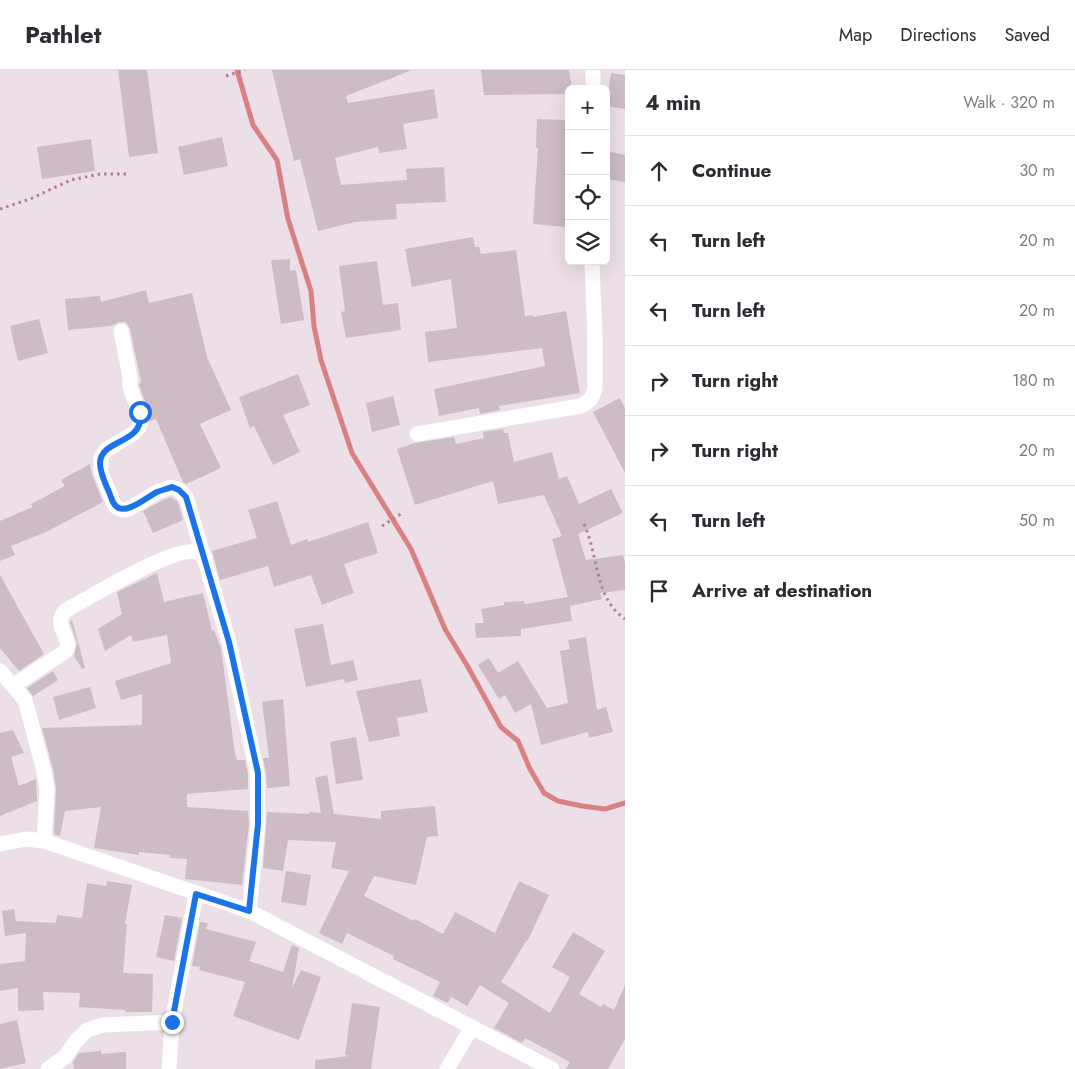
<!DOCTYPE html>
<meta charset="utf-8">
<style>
:root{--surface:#fff;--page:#f2f2f3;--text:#2b2b33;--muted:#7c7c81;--line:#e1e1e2}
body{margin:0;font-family:Jost,sans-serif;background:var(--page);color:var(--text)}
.controls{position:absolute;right:15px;top:15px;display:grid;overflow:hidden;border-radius:8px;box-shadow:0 5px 20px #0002}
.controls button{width:45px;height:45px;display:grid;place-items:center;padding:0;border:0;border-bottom:1px solid var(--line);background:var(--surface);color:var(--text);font:25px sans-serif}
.stop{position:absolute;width:15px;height:15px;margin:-11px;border:4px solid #1a73e8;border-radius:50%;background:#fff}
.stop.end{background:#1a73e8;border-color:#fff;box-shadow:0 1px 5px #0008}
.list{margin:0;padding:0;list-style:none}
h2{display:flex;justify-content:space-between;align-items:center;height:65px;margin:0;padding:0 20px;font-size:21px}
h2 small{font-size:16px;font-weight:400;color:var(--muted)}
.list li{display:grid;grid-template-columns:32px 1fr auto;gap:15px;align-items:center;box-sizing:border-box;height:70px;padding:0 20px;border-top:1px solid var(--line)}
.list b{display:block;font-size:19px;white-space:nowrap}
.list em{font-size:16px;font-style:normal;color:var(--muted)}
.icon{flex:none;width:28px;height:28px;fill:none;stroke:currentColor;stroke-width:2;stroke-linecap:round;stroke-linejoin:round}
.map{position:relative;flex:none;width:625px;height:999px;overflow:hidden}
header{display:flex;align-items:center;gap:30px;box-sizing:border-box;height:70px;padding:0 25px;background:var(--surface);border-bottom:1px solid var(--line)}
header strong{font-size:24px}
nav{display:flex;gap:28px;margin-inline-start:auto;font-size:18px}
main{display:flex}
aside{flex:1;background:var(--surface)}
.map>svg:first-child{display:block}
</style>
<header>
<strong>Pathlet</strong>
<nav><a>Map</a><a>Directions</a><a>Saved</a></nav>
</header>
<main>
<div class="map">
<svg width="625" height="999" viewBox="0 0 625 999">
<rect width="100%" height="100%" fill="#ecdfe7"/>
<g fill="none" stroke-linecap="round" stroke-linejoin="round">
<path stroke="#d88082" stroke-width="5" d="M237 0 253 55 277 90 288 149 311 221 314 256 321 290 352 383 411 479 445 559 468 597 501 657 518 671 530 699 544 723 558 731 582 736 605 739 625 733"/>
</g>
<path fill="#cdbbc6" d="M118 0H147L158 83 129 87Z
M272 0H412L346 26 348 33 434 19 438 48 403 54 407 79 379 83 378 77 335 88 341 115 407 110 406 99 444 97 446 132 396 134 397 149 355 152 318 161 300 89 294 91Z
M481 0H569L572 19H569V24L484 25Z
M611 3 625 5V39L606 36Z
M537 49 569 50V121L566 157 533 154 538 78H536Z
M222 67 228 96 184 105 178 77Z
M91 69 95 101 42 109 37 77Z
M606 81 625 85V112L606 109Z
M473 167 475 177H479L481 184 516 180 525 246 533 245V247L566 241 580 323 499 336 500 340 480 344 479 338 439 346 434 319 545 296 542 278 428 292 425 262 457 258 451 209 412 217 405 179Z
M290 189V201L296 200 304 250 281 254 271 190Z
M377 191 383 235 398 233 401 260 346 268 341 242 345 241 339 196Z
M146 220 149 233 192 223 207 287 231 340 200 354 221 398 186 414 183 412 156 349 150 351 148 339 139 315 141 311 130 259 126 252H119L111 256 68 260 65 229 100 226 101 232Z
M39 249 48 283 18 291 10 256Z
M298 304 310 335 283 345 300 382 273 395 254 356 250 358 239 327Z
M393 326 400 355 372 362 366 333Z
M620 328 625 338V403L593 342Z
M503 359 504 363H508L514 392 552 382 559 409 567 406 579 434 611 419 623 443 578 464 586 490 623 485 625 493V520L600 523 602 529 570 536 569 531 572 551 521 559V566L476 568 475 553H484L481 539 504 535V532L524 531 525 534 568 527 552 469 562 466 544 425 498 434 493 411 415 435 397 379 415 373 454 367 456 374 484 368 483 362Z
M90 394 92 405 103 432 46 462 11 476 15 485 0 491V451L33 437 31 434 65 416 61 410Z
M171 427 178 432 183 450 153 463 143 441 161 431Z
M277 431 291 475 307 469 308 472 368 452 378 483 344 494 354 523 322 535 311 505 274 517 268 496 220 510 212 481 257 468 248 440Z
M157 503 164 532 203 523 212 561 214 560 221 578 235 684 237 690H245L248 704V719L187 724V737L248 741 249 754 242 815 185 809 187 789 170 788V785L139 782V785L94 778 101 737 65 741 60 766 54 764 56 718 53 699 42 658 142 655V624L121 630 115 611 171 593 167 565 133 572 131 565 105 581 98 559 122 544 117 522Z
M0 505 44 584 19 601 0 578Z
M72 550 85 598 82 599 74 586 77 573 70 552Z
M323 554 331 595 353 590 358 610 345 613 344 609 306 617 294 559Z
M586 567 597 640 606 637 613 662 589 668 588 662 541 675 531 634 515 643 505 625 499 629 478 595 489 588 498 603 518 591 547 638 568 633 560 581 570 579 568 570Z
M53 601 58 610 33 626 27 618Z
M421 609 428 642 397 648 400 666 369 672 356 621Z
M90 617 96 638 59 650 53 627Z
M283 629 290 716 267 718 266 703 263 688H269L262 632Z
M13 660 24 683 11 687 19 716 36 709 37 731 0 746V663Z
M356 667 363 710 336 714 330 672Z
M327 705 334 744 381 749V741L435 736 438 766 427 767 416 815 374 806 364 826 414 851 415 849 443 864 455 842 495 863 519 811 549 825 528 870H527L501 912 550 943 570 907 552 897 573 862 605 881 579 924 601 937 603 934 614 940 625 915V969L608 999H566L570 992 525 968 522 973 494 958 509 933 480 915 467 936 451 927 448 933 433 926 440 912 393 889 394 886 347 863 342 874 319 863 349 801 331 798 336 772 288 770 283 801 263 798 267 742 309 744V742L321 743 315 708Z
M286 801 311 805 306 836 281 832Z
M107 811 132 815 125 854H127L123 903 153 904 152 942H125V940L79 937 80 923 43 922 44 940 18 941V918L0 921V894L25 891 26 863 5 866 2 841 14 839 16 851 56 853 57 845 82 848 87 813 106 816Z
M165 845 182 848 174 891 156 887Z
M200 852 208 853 206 859 256 872 249 891 283 902 292 875 299 878 292 918 301 900 321 907 299 970 233 946 245 912 199 900 200 897 192 896Z
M352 933 380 937 371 999H315V990L349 986 345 985Z
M17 950 26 993 0 999V954Z
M101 981V984L126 982V999H74L73 992 79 983Z"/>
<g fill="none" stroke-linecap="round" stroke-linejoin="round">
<path stroke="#b37c97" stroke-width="3" stroke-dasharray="2.5 4" stroke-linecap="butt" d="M226 6 245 0
M0 139 30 129 71 110 100 104H130
M584 454C599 486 594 528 625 549
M382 456 404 442"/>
<path stroke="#fff" stroke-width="15" d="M593 19V0
M121 261 130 307V317L139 342 141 351 139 357 134 363 106 380 101 387V402L113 432 116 437 122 440 129 439 157 422 171 417 179 420 186 427 229 572 257 703 258 754 249 841
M417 364 581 336 591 329 595 319V270L592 191
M0 601 25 630 44 701 47 719 44 771
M14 615 66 581 68 575C65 561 55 553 65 541 86 529 174 476 195 482 198 482 202 486 205 488
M0 774 27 769 44 771 249 841 552 999
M48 999 65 987 76 971 87 960 103 955 172 952 196 824
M169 999 172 952
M447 999 472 957"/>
</g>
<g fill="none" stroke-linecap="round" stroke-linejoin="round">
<path stroke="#1a73e8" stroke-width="6" d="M140 342C145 375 101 368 100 393 100 403 105 413 109 422 111 426 112 433 116 436 125 446 147 427 157 422 162 420 167 419 172 417L179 420 186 427 229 572 258 703V754L249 841 196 824 172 952"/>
</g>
</svg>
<div class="controls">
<button>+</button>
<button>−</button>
<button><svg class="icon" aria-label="locate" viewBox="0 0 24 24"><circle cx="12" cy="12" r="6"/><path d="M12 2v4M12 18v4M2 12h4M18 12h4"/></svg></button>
<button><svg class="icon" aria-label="layers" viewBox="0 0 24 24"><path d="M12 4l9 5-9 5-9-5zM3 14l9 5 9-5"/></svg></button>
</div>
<div class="stop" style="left:140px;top:342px"></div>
<div class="stop end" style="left:172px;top:952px"></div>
</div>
<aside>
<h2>4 min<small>Walk · 320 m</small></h2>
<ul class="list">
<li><svg class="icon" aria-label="ahead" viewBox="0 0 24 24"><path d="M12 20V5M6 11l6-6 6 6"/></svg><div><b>Continue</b></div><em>30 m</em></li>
<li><svg class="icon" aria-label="left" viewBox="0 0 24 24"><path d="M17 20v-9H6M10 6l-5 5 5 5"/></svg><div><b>Turn left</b></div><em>20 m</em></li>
<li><svg class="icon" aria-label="left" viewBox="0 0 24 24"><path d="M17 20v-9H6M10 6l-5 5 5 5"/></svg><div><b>Turn left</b></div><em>20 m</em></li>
<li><svg class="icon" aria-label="right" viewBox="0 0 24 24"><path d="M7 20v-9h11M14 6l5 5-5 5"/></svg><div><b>Turn right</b></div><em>180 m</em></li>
<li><svg class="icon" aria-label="right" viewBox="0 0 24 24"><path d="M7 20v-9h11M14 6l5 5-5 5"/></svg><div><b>Turn right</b></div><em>20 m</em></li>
<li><svg class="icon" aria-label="left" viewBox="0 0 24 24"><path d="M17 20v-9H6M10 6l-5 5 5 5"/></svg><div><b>Turn left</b></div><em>50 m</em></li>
<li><svg class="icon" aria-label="arrive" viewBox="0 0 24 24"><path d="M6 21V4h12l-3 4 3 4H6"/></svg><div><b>Arrive at destination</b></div></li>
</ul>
</aside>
</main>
